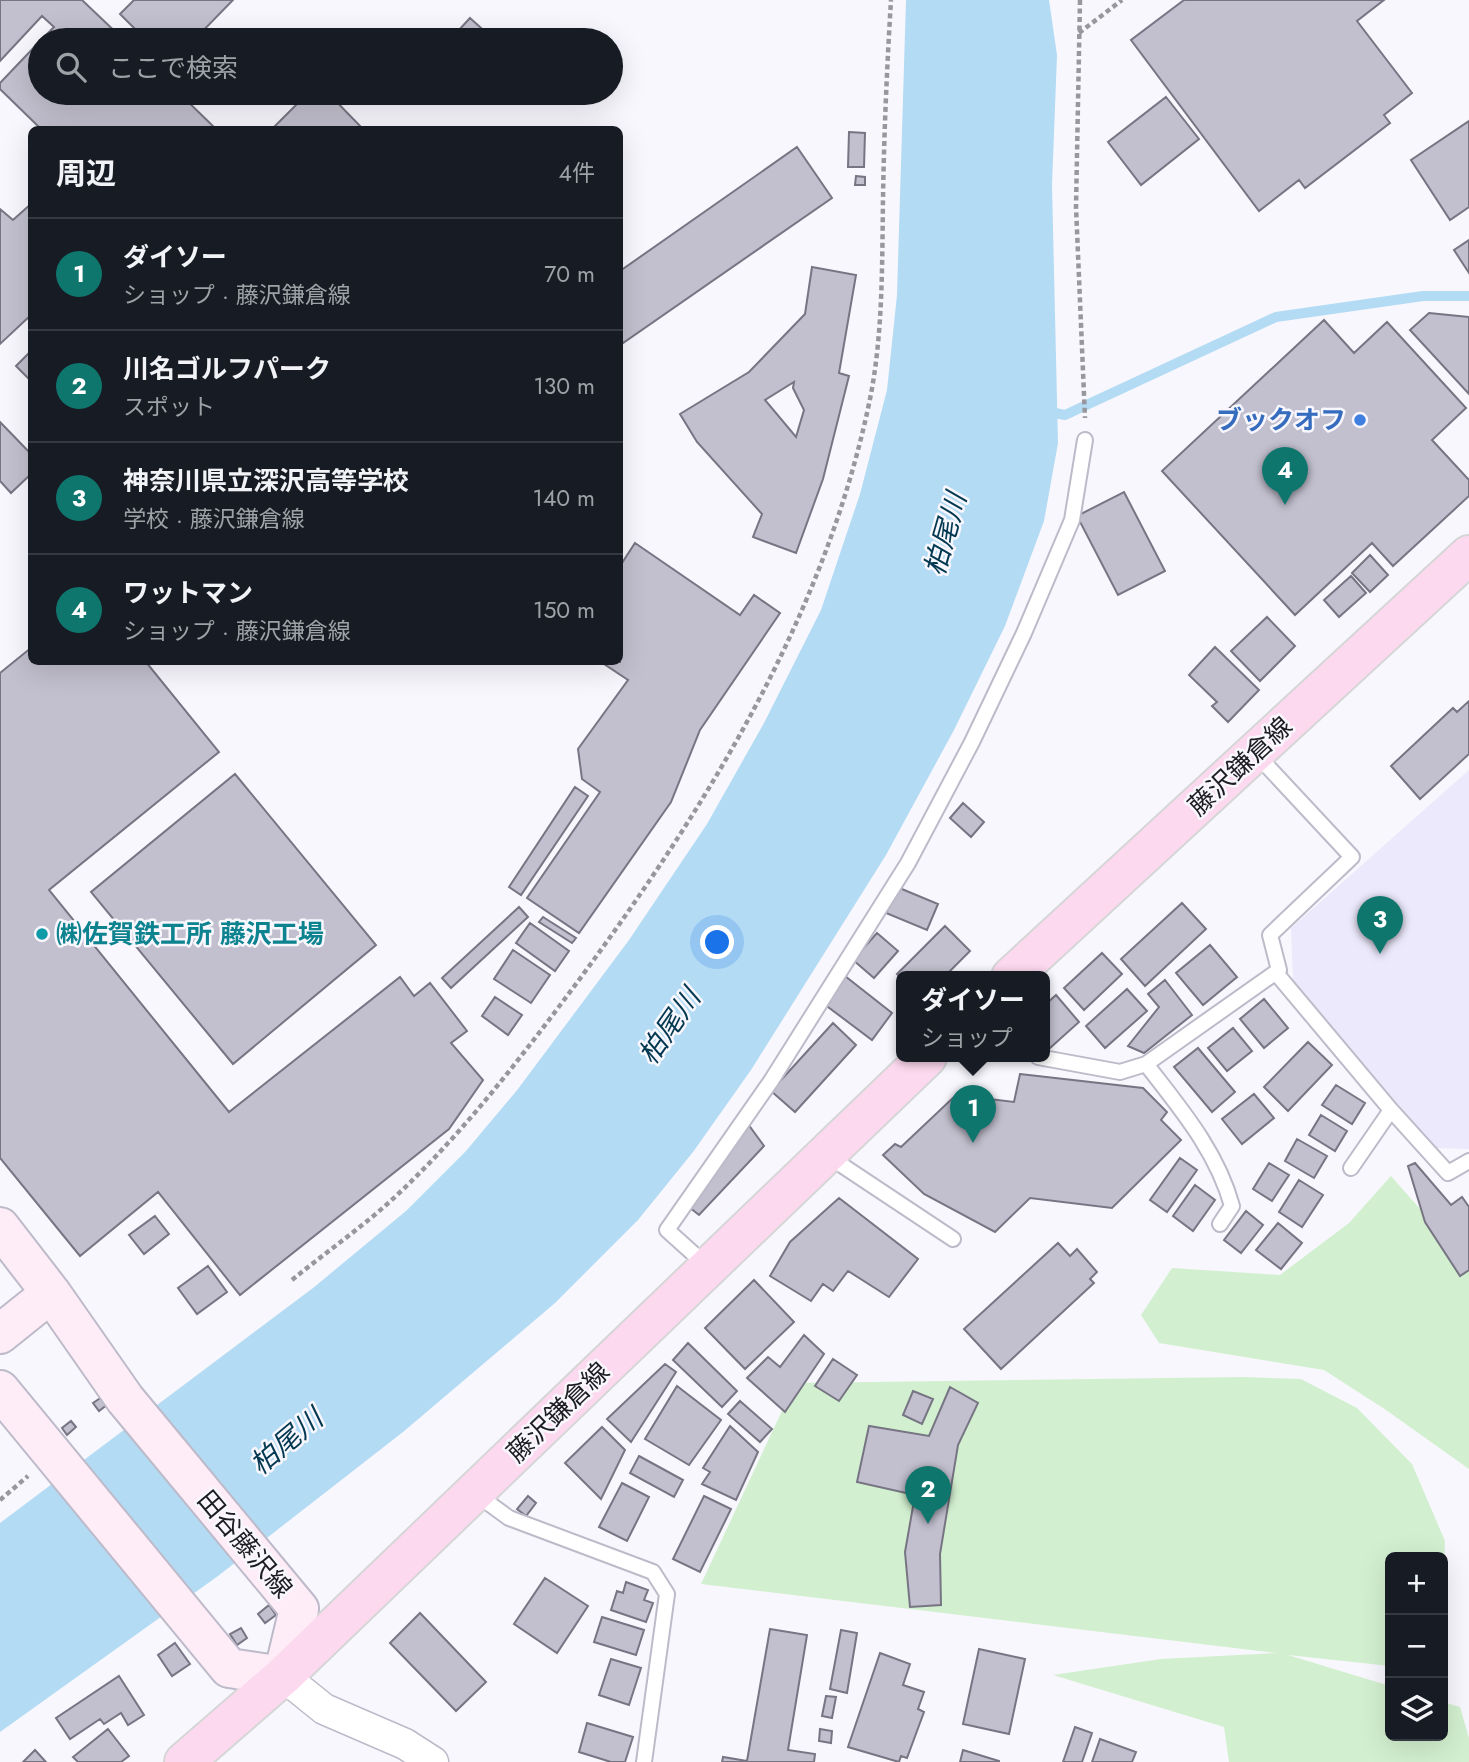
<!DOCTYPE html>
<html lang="ja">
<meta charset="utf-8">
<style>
:root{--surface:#171b24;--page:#242831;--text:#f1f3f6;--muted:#9ea1a6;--line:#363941;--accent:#0f766e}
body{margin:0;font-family:Jost,"Noto Sans JP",sans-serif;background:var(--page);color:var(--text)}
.controls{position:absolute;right:21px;bottom:21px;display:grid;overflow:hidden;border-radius:10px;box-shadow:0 7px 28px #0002}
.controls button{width:63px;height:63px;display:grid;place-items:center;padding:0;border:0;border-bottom:2px solid var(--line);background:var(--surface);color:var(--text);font:35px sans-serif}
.you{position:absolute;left:718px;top:943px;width:24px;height:24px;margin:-18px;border:5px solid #fff;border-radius:50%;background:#1a73e8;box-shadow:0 0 0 10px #1a73e833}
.badge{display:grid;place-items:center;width:46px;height:46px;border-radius:50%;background:var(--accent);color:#fff;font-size:23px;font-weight:700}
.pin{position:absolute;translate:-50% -58px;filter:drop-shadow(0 2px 4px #0008)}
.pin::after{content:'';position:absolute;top:37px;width:24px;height:21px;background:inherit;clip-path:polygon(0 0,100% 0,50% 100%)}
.popup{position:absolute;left:896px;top:971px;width:154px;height:91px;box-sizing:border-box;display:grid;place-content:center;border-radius:10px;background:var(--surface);filter:drop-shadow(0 2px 5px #0005);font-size:23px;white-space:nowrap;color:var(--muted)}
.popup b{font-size:26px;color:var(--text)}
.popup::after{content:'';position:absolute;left:50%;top:100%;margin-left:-14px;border:14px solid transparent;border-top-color:var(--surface)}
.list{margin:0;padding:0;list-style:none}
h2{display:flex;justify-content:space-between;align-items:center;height:91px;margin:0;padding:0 28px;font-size:30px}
h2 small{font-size:23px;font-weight:400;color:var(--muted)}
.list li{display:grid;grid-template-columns:46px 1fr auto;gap:21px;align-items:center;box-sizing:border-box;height:112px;padding:0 28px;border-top:2px solid var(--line)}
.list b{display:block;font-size:26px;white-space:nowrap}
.list p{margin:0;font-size:23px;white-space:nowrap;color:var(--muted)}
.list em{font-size:23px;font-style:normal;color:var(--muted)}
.icon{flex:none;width:38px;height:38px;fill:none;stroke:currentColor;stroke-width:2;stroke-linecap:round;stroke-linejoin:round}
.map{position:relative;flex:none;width:1469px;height:1762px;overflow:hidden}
.search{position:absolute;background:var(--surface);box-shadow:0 7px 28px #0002;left:28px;top:28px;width:595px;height:77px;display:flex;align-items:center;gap:18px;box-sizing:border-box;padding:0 24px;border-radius:38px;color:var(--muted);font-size:26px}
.panel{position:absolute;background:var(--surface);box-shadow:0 7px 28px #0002;left:28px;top:126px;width:595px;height:539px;border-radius:10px}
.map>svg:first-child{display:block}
</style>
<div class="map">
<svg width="1469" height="1762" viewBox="0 0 1469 1762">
<rect width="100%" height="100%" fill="#f8f7fd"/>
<path fill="#ece9fc" d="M1469 770V1149L1435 1148 1293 980 1291 928Z"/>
<path fill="#d2f0cf" d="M1391 1176 1450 1243 1469 1231V1469L1386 1410 1324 1370 1159 1343 1141 1315 1172 1268 1280 1275 1349 1223Z
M1243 1377 1301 1379 1357 1408 1412 1464 1445 1541 1443 1592V1557H1390V1666L1288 1655 1390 1686V1736H1443V1702L1460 1707 1469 1738V1762H1229L1224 1727 1053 1675 1161 1659 1277 1653 701 1584 795 1383Z"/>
<path fill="#b3dbf4" d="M906 0H1049L1057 55 1052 185 1058 443 1044 521 1005 626 954 730 886 855 751 1070 693 1152 638 1220 555 1303 403 1432 218 1576 0 1732V1523L313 1288 406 1211 466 1151 518 1089 629 940 707 824 764 723 821 610 860 494 887 390 897 295Z"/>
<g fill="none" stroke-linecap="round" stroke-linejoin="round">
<path stroke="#b3dbf4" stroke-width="10" d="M1045 411 1065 415 1276 317 1423 296H1469"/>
</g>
<path fill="#c2bfce" stroke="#777583" stroke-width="2" fill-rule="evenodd" d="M0 0H82L124 40H41L54 27 42 16 0 61Z
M134 0H233L194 40H146L120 14Z
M1184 0H1384L1357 21 1412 93 1384 115 1390 123 1305 188 1299 180 1259 211 1131 40Z
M470 18 490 36 486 40H468L458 31Z
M40 41V93H179L216 129 42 130 0 89V83Z
M308 93H328L364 130H271Z
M1166 97 1199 139 1141 185 1108 142Z
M1469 121V207L1450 220 1411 160Z
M849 132 865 133 864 167H848Z
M797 147 832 198 623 343 620 338V271Z
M856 176 865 177V185H855Z
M32 203V314L0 344V209L13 220Z
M1469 240V273L1454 250Z
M812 267 856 275 839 373 849 376 823 479 796 553 753 537 762 514 697 442 680 414 749 372 805 314ZM794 382 793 388 804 410 796 437 765 400Z
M1429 313 1469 317V394L1410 330Z
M1324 320 1354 353 1387 322 1466 408 1432 440 1469 480V496L1393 566 1372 543 1295 615 1162 471Z
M32 350V382L16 366Z
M0 422 32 455V473L11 493 0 481Z
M1124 492 1165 571 1118 595 1077 516Z
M635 543 740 615 754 595 780 613 700 730 671 802 579 933 527 898 600 792 582 779 578 749 628 680 601 662H620V566Z
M1370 555 1388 575 1370 592 1352 573Z
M1351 576 1366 593 1339 617 1324 600Z
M1267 617 1295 646 1260 681 1231 651Z
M32 647V662H146L219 752 49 890 229 1112 400 977 414 996 430 983 467 1031 451 1043 483 1080 449 1129 240 1295 158 1192 80 1256 0 1158V673Z
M1215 647 1259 690 1228 722 1212 706 1217 702 1189 675Z
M1469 701V754L1420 799 1391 766 1453 708 1457 712Z
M235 774 376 945 233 1064 91 892Z
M575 787 588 796 521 895 509 887Z
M963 803 984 822 971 837 950 818Z
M897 887 938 904 927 930 886 913Z
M1182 903 1206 929 1145 986 1121 959Z
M519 907 528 917 451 988 442 978Z
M543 917 576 938 572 943 539 922Z
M530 923 569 951 555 971 516 943Z
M945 926 970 951 944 977 901 978 897 974Z
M877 933 898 951 874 978 853 960Z
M1210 945 1237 977 1203 1005 1176 973Z
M513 950 550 975 531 1003 494 979Z
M1102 953 1122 974 1084 1010 1064 988Z
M845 976 892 1013 872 1040 824 1004Z
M1165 980 1192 1015 1144 1053 1128 1046 1159 1007 1148 994Z
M1127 989 1147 1011 1105 1048 1086 1026Z
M1056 995 1079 1022 1050 1048 1045 1042V1005Z
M495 997 522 1015 508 1035 482 1016Z
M1264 999 1288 1028 1264 1048 1240 1019Z
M833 1023 856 1045 795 1112 771 1091Z
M1233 1028 1252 1051 1227 1071 1208 1048Z
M1308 1042 1332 1065 1288 1111 1264 1087Z
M1198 1048 1235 1092 1212 1112 1174 1067Z
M1020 1074 1143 1088 1167 1112 1161 1120 1181 1140 1112 1208 1030 1198 995 1232 924 1194 883 1155 895 1144 901 1147 956 1095 1014 1102Z
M1336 1085 1365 1103 1352 1124 1322 1105Z
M1254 1094 1274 1118 1242 1144 1222 1119Z
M1321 1115 1347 1131 1335 1151 1309 1135Z
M748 1124 764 1146 699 1215 689 1207Z
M1297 1139 1327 1156 1314 1178 1285 1161Z
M1180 1158 1197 1170 1167 1212 1150 1200Z
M1269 1163 1289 1175 1272 1201 1253 1189Z
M1415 1163 1451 1205 1462 1197 1469 1207V1270L1460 1276 1425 1222 1408 1166Z
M1299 1180 1323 1195 1302 1227 1279 1212Z
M1195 1185 1215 1200 1193 1231 1173 1216Z
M839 1198 918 1259 889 1297 848 1271 833 1291 823 1284 811 1301 770 1276 790 1242Z
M1246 1211 1263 1225 1241 1253 1224 1240Z
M155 1216 169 1234 144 1254 129 1235Z
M1278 1223 1302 1243 1281 1269 1256 1250Z
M1058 1243 1070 1256 1077 1249 1097 1272 1090 1279 1094 1283 1001 1369 964 1329Z
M208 1266 227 1292 197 1314 178 1288Z
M754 1280 794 1322 745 1369 705 1328Z
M804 1335 824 1354 785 1412 747 1378 768 1357 780 1367Z
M688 1343 737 1391 722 1407 673 1360Z
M833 1359 857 1375 839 1401 815 1386Z
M665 1364 676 1372 631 1442 607 1419Z
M677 1386 721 1420 689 1465 645 1439Z
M950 1387 978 1403 958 1445 940 1554 941 1605 910 1607 905 1552 915 1495 857 1482 869 1426 929 1436Z
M913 1391 933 1399 922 1424 903 1415Z
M102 1397 108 1404 99 1411 93 1403Z
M740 1401 772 1429 760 1442 728 1414Z
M71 1421 76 1427 67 1435 62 1428Z
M730 1426 758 1452 736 1500 702 1484 710 1472 703 1468Z
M602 1427 625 1450 601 1499 565 1463Z
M639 1456 683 1480 674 1497 630 1473Z
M622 1483 649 1497 627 1541 599 1527Z
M528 1496 536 1503 526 1516 517 1509Z
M704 1496 731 1509 700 1572 673 1559Z
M545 1578 588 1606 557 1653 514 1624Z
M626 1582 648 1590 644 1600 653 1603 646 1622 611 1610 617 1591 623 1593Z
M269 1605 276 1615 265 1623 258 1614Z
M420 1613 486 1682 456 1711 390 1643Z
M602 1617 644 1630 636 1655 594 1642Z
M241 1628 247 1638 237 1645 230 1634Z
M770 1629 807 1635 788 1750 815 1754 814 1762H722L723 1757 747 1761Z
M841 1630 857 1633 847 1693 830 1689Z
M175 1643 190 1664 172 1676 158 1655Z
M979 1649 1025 1659 1009 1734 963 1724Z
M880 1653 910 1664 903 1685 924 1692 918 1709 924 1712 907 1758 901 1756 899 1762 848 1747Z
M611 1659 641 1668 629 1705 599 1695Z
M119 1676 144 1715 128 1725 121 1713 104 1724 100 1719 70 1739 56 1718Z
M826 1696 836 1697 832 1718 822 1716Z
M587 1723 633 1737 625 1762H611L579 1752Z
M1075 1727 1092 1733 1082 1762H1063Z
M108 1729 129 1756 121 1762H78L73 1757Z
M820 1729 832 1731 831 1743 819 1741Z
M1100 1739 1136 1752 1132 1762H1092Z
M35 1750 46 1762H23Z
M963 1750 999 1761V1762H960Z"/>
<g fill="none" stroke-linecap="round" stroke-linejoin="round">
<defs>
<path id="service" d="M1276 973 1391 1110 1351 1168
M1038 1057 1120 1072 1146 1064 1279 970 1270 935 1352 857 1257 755
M1146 1064C1180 1108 1217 1151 1232 1206L1220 1224
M1391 1110 1448 1173 1469 1161
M828 1156 953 1239
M706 1265 667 1230 771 1081 908 863 972 742 1024 633 1072 520 1085 440
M476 1494 509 1518 653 1572 667 1594 644 1762"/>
<path id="minor" d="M283 1676 324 1709 405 1744 433 1762"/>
<path id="secondary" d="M0 1227 51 1293 125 1399 299 1609 283 1676 229 1668 0 1390
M0 1334 51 1293"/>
<path id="primary" d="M1011 977 1469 555
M184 1762 283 1676 927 1057"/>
</defs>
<use href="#service" stroke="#bdbac9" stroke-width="18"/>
<use href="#minor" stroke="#bdbac9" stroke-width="33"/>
<use href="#secondary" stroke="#bdbac9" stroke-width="42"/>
<use href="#primary" stroke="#d6d6d7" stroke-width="42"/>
<path stroke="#98979d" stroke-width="4.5" stroke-dasharray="5 3.5" stroke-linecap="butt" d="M1080 0 1076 207 1085 418
M1079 33 1122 0
M292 1280C326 1252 364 1226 396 1196 459 1137 512 1069 564 1000 699 820 824 622 870 399 883 334 882 265 883 199 884 133 887 66 891 0
M0 1500 28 1476"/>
<use href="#service" stroke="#fff" stroke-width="14"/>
<use href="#minor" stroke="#fff" stroke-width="30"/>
<use href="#secondary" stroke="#feecf7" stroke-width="38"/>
<use href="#primary" stroke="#fdd9ef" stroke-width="38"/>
</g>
<circle fill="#3f7fe0" stroke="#f8f7fd" stroke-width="2.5" cx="1360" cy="420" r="7"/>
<circle fill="#0f9aa8" stroke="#f8f7fd" stroke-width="2.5" cx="42" cy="934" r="7"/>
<g text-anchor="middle" stroke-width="5" stroke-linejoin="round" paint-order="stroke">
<g font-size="26" font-weight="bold" fill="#366cbe" stroke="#f8f7fd" text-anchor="end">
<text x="1346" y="429">ブックオフ</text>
</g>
<g font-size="26" fill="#1d1c21" stroke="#f8f7fd">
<text transform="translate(1240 766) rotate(-43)" y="9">藤沢鎌倉線</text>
<text transform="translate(558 1412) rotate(-44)" y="9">藤沢鎌倉線</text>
<text transform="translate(245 1544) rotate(50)" y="9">田谷藤沢線</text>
</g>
<g font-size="26" font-weight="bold" fill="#0d838f" stroke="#f8f7fd" text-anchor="start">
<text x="56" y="943">㈱佐賀鉄工所 藤沢工場</text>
</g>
<g font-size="28" font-style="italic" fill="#033851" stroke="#f8f7fd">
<text transform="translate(945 534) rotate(-74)" y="10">柏尾川</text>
<text transform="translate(669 1026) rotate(-55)" y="10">柏尾川</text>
<text transform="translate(286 1441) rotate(-40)" y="10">柏尾川</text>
</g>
</g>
</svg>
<div class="controls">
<button>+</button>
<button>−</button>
<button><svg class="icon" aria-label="layers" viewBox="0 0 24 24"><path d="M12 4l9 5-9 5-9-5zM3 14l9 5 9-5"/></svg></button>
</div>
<div class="you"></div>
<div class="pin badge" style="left:973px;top:1143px">1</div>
<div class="popup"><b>ダイソー</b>ショップ</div>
<div class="pin badge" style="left:928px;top:1524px">2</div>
<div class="pin badge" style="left:1380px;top:954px">3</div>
<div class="pin badge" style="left:1285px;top:505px">4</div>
<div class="search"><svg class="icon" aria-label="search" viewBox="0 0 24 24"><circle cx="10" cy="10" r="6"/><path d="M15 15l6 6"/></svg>ここで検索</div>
<section class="panel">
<h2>周辺<small>4件</small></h2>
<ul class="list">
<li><span class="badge">1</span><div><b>ダイソー</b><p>ショップ · 藤沢鎌倉線</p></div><em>70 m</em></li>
<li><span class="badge">2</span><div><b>川名ゴルフパーク</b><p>スポット</p></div><em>130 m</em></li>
<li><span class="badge">3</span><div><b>神奈川県立深沢高等学校</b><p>学校 · 藤沢鎌倉線</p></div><em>140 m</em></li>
<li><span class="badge">4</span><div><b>ワットマン</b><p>ショップ · 藤沢鎌倉線</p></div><em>150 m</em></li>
</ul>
</section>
</div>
